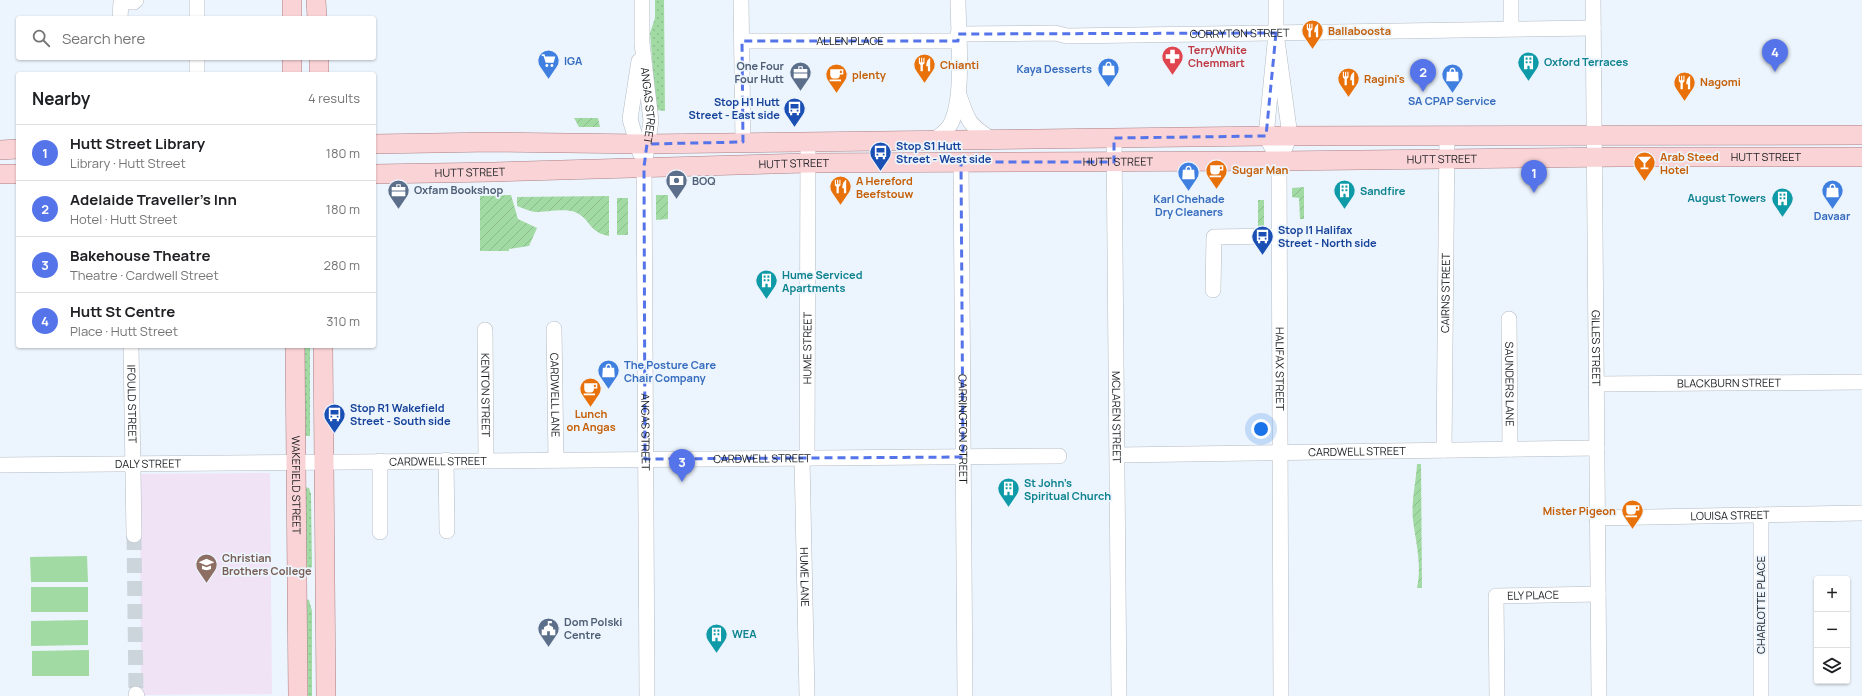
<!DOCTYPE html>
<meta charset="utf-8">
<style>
:root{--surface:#fff;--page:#f6f6f6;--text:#202124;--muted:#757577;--line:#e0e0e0;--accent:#5574e9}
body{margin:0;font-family:Manrope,sans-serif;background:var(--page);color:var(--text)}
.controls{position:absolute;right:12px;bottom:12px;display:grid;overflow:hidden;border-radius:4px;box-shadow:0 1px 3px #0004}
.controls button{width:36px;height:36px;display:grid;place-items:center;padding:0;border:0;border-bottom:1px solid var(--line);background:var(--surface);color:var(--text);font:20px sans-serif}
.you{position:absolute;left:1261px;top:429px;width:14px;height:14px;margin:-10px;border:3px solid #fff;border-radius:50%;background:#1a73e8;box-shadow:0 0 0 6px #1a73e833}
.badge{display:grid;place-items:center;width:26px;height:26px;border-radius:50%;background:var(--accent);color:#fff;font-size:13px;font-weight:700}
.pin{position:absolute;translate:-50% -33px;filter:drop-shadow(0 1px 2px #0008)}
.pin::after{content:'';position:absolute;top:21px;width:14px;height:12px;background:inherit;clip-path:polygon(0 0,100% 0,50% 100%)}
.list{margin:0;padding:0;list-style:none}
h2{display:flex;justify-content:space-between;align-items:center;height:52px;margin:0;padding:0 16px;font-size:17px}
h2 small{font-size:13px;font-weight:400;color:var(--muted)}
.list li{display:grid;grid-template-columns:26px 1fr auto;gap:12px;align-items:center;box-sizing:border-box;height:56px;padding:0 16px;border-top:1px solid var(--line)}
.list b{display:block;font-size:15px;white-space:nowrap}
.list p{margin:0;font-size:13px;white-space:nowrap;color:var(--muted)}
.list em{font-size:13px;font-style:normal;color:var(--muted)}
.icon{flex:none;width:22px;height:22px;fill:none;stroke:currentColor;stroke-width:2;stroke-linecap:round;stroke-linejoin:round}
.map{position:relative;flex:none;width:1862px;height:696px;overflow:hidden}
.search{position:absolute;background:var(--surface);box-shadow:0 1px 3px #0004;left:16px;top:16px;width:360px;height:44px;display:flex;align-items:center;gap:10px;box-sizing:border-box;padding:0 14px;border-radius:4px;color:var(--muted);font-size:15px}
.panel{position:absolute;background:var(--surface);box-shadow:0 1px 3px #0004;left:16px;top:72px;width:360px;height:276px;border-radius:4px}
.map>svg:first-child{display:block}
</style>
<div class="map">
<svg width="1862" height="696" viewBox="0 0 1862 696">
<defs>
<pattern id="grass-dots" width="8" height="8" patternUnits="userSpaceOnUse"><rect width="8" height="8" fill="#a2daa4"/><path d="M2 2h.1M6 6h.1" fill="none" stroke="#8bbb8d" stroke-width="1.8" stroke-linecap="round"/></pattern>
<pattern id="garden-furrows" width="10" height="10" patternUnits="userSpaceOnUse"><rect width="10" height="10" fill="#a2daa4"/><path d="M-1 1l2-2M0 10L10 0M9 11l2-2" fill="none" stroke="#8bbb8d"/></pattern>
</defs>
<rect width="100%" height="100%" fill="#ecf4fd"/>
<path fill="#f1e3f6" d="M270 473 272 694 141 695 140 474Z"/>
<path fill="url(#grass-dots)" d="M655 0H664L665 111 656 110 650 33 655 18Z
M303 346H310V436H304Z
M305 487 309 488 311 494 312 566 309 573H306Z
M306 599 309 600 312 611V696H305Z"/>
<path fill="url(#garden-furrows)" d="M574 118H598L600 127H579Z
M1304 187V219H1300L1299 198 1292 197V188Z
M511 195 518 219 537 228 529 246 509 249V251H480V196Z
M656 195H668V219L656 220Z
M609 196V236C589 233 590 218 575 212 565 208 546 212 535 212 529 211 523 208 517 206V197Z
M617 198H628V235H617Z
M1258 200H1264V229H1258Z
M1417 464H1421L1422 588H1417C1422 564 1416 544 1413 520 1411 501 1416 483 1417 464Z"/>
<path fill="#a2daa4" d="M87 556 88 582H31L30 557Z
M31 587H88V612H31Z
M88 620V645L31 646V621Z
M89 650V676H32V651Z"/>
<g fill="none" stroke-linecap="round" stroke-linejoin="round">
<path stroke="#ccd4dc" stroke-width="15" stroke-dasharray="15 8" stroke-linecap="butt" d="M134 535 136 694"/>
<defs>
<g id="minor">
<path d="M197 0V18"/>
<path id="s1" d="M642 0V43L651 121 644 167 647 696"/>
<path d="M741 0 743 142"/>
<path d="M1276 0V33L1266 136 1279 161"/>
<path d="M1511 0V28"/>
<path id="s2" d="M1593 0 1599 696"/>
<path d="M120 18 121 2H134L136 0"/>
<path id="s3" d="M1276 33 1290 136 1279 161 1281 696"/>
<path id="s4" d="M958 34 1055 33 1067 36 1593 28"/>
<path id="s5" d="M742 41H958"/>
<path d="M197 58V74"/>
<path d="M639 61 630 119 640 153"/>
<path d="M959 95C968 121 968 124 991 139"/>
<path id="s6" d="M1114 138 1119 696"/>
<path d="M934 140C939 136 947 131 950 125 965 100 958 32 958 0"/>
<path id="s7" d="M961 162 965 696"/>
<path d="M1213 290 1214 237 1279 236"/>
<path id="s8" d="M1509 319 1510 449"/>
<path id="s9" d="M554 329 556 460"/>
<path id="s10" d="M485 330 486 460"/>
<path id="s11" d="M131 346 134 535"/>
<path id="s12" d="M1596 384 1862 382"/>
<path id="s13" d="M1444 450 1447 136"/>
<path id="s14" d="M1118 455 1597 448"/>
<path id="s15" d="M802 458 807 696"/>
<path id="s16" d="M807 458 808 142"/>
<path d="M446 460 447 531"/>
<path d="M380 461V532"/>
<path id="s17" d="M0 465 1059 456"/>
<path d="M1761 515V696"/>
<path id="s18" d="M1597 518 1862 513"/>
<path d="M136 694 137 696"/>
<path id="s19" d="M1497 696 1496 596 1598 594"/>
</g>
<g id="major">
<path d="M292 0V18"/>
<path d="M316 0 317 18"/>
<path d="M292 58V74"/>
<path d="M319 58V74"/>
<path d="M374 144 492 142 643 144 1266 136 1862 135"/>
<path d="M0 150 18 149"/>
<path d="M0 174H18"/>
<path id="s20" d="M374 174 494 172 807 163 1279 161 1618 157H1862"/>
<path id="s21" d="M295 346 298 696"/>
<path d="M323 346 326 696"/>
</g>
</defs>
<use href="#minor" stroke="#b3bbc4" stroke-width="16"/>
<use href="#major" stroke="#aa8084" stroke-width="20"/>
<use href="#minor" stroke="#fff" stroke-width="15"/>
<use href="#major" stroke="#fad3d6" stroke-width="19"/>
</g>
<path fill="none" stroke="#5574e9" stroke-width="3" stroke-dasharray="8 5" stroke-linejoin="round" d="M1276 33 1266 136 1114 138V162H961L963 457 645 459 644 167 647 144 743 142 742 41H958V34Z"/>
<defs>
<symbol id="restaurant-pin" viewBox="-11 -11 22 30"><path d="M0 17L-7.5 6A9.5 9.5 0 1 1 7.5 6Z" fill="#e8710a" stroke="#ecf4fd"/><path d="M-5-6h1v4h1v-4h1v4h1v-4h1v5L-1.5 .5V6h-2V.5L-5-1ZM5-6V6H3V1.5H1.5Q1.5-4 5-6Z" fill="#fff"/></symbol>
<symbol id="pharmacy-pin" viewBox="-11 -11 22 30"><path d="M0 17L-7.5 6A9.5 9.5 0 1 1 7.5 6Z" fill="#e0444e" stroke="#ecf4fd"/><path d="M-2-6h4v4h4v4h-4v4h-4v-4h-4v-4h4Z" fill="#fff"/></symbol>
<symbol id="supermarket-pin" viewBox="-11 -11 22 30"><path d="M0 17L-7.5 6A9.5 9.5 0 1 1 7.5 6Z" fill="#3f7fe0" stroke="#ecf4fd"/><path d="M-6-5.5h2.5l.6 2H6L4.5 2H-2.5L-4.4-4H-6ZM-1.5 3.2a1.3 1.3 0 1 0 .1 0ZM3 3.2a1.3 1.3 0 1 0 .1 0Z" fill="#fff"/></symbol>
<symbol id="building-pin" viewBox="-11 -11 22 30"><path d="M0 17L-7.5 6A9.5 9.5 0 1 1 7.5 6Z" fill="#0f9aa8" stroke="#ecf4fd"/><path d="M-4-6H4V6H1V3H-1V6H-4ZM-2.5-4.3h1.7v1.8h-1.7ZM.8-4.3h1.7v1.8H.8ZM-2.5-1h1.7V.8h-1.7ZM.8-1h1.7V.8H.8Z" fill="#fff"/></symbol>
<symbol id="shop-pin" viewBox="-11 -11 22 30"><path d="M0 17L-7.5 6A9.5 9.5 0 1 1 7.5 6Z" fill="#3f7fe0" stroke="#ecf4fd"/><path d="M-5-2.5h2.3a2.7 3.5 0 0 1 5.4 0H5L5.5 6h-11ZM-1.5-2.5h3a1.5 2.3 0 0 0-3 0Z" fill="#fff"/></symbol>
<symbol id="office-pin" viewBox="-11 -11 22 30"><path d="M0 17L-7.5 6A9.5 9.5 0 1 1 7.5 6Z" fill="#5c6f8a" stroke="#ecf4fd"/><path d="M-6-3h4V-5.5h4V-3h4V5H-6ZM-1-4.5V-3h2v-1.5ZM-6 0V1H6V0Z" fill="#fff"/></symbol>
<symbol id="cafe-pin" viewBox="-11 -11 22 30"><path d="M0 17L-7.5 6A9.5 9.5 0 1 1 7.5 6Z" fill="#e8710a" stroke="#ecf4fd"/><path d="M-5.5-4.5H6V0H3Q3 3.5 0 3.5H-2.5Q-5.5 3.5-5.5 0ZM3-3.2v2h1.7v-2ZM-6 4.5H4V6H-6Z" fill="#fff"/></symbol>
<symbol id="bus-pin" viewBox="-11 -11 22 30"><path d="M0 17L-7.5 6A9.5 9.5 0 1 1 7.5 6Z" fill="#1a4fb4" stroke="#ecf4fd"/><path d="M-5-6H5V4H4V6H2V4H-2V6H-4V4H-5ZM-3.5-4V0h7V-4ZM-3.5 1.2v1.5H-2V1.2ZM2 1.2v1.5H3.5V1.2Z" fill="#fff"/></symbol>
<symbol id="bar-pin" viewBox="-11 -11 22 30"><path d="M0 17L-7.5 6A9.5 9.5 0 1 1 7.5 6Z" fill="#e8710a" stroke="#ecf4fd"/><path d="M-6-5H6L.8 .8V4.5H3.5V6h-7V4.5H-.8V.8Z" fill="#fff"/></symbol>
<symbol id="bank-pin" viewBox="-11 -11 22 30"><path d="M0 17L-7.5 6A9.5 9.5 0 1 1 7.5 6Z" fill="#5c6f8a" stroke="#ecf4fd"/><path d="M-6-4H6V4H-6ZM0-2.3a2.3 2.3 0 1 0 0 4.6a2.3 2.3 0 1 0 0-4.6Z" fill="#fff"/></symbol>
<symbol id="school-pin" viewBox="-11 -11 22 30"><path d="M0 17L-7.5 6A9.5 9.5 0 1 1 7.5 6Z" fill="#8d6e63" stroke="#ecf4fd"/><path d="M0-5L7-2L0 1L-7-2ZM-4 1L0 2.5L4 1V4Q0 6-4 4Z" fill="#fff"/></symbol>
<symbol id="civic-pin" viewBox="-11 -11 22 30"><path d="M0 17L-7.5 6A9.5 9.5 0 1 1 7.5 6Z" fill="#5c6f8a" stroke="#ecf4fd"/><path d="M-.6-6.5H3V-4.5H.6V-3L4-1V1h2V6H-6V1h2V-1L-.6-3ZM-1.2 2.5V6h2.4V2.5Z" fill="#fff"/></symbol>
</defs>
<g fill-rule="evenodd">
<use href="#restaurant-pin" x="1300" y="18" width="25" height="34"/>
<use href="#pharmacy-pin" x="1160" y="44" width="25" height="34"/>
<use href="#supermarket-pin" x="536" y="48" width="25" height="34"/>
<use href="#building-pin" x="1516" y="50" width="25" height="34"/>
<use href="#restaurant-pin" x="912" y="52" width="25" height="34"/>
<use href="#shop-pin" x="1096" y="56" width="25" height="34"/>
<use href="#office-pin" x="788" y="60" width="25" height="34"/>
<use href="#cafe-pin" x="824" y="62" width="25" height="34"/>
<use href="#shop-pin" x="1440" y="62" width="25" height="34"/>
<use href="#restaurant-pin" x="1336" y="66" width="25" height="34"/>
<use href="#restaurant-pin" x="1672" y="70" width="25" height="34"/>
<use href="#bus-pin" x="782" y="96" width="25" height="34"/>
<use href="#bus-pin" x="868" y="140" width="25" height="34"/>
<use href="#bar-pin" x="1632" y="150" width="25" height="34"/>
<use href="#cafe-pin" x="1204" y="158" width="25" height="34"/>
<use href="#shop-pin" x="1176" y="160" width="25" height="34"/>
<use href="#bank-pin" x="664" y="168" width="25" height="34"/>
<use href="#restaurant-pin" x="828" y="174" width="25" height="34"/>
<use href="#office-pin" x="386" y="178" width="25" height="34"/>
<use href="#shop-pin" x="1820" y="178" width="25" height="34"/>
<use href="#building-pin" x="1332" y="178" width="25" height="34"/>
<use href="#building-pin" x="1770" y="186" width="25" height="34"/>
<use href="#bus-pin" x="1250" y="224" width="25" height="34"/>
<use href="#building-pin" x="754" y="268" width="25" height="34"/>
<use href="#shop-pin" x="596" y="358" width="25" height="34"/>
<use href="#cafe-pin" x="578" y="376" width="25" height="34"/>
<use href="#bus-pin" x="322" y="402" width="25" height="34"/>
<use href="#building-pin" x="996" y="476" width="25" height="34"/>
<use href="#cafe-pin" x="1620" y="498" width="25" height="34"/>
<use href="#school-pin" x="194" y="552" width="25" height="34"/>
<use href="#civic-pin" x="536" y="616" width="25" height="34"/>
<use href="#building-pin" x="704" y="622" width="25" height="34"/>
</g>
<g text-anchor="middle" stroke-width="3.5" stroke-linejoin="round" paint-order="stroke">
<g font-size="11" font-weight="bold" fill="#c56008" stroke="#ecf4fd" text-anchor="start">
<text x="1328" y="35">Ballaboosta</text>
<text x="940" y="69">Chianti</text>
<text x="852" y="79">plenty</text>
<text x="1364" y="83">Ragini's</text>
<text x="1700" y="86">Nagomi</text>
<text x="1660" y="161">Arab Steed<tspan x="1660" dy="13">Hotel</tspan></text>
<text x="1232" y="174">Sugar Man</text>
<text x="856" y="185">A Hereford<tspan x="856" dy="13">Beefstouw</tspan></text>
<text x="591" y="418" text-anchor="middle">Lunch<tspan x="591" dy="13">on Angas</tspan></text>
<text x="1616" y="515" text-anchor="end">Mister Pigeon</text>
</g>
<g font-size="11" fill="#1a1d20" stroke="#ecf4fd">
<text dy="4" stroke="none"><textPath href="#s4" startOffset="282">CORRYTON STREET</textPath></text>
<text dy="4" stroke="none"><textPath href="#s5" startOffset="108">ALLEN PLACE</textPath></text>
<text dy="4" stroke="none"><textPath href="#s1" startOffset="106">ANGAS STREET</textPath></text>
<text dy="4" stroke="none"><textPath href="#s20" startOffset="1392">HUTT STREET</textPath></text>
<text dy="4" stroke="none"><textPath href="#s20" startOffset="1068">HUTT STREET</textPath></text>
<text dy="4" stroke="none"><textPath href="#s20" startOffset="744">HUTT STREET</textPath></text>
<text dy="4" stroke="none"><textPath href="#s20" startOffset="420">HUTT STREET</textPath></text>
<text dy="4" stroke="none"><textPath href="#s20" startOffset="96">HUTT STREET</textPath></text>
<text dy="4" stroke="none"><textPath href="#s13" startOffset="157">CAIRNS STREET</textPath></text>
<text dy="4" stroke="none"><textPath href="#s16" startOffset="110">HUME STREET</textPath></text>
<text dy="4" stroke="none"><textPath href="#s2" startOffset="348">GILLES STREET</textPath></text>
<text dy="4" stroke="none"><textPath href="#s3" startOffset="339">HALIFAX STREET</textPath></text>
<text dy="4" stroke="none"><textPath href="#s12" startOffset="133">BLACKBURN STREET</textPath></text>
<text dy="4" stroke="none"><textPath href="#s8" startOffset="65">SAUNDERS LANE</textPath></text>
<text dy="4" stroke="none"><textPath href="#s10" startOffset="65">KENTON STREET</textPath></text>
<text dy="4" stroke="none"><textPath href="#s9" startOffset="66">CARDWELL LANE</textPath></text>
<text dy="4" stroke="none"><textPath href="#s11" startOffset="58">IFOULD STREET</textPath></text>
<text dy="4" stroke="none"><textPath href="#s6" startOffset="279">MCLAREN STREET</textPath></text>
<text dy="4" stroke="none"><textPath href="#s7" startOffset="267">CARRINGTON STREET</textPath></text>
<text dy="4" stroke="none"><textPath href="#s1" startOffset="433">ANGAS STREET</textPath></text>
<text dy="4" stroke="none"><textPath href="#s14" startOffset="239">CARDWELL STREET</textPath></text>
<text dy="4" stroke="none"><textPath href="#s17" startOffset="762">CARDWELL STREET</textPath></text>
<text dy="4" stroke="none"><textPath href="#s17" startOffset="438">CARDWELL STREET</textPath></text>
<text dy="4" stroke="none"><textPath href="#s17" startOffset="148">DALY STREET</textPath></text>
<text dy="4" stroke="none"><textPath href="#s21" startOffset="139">WAKEFIELD STREET</textPath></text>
<text dy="4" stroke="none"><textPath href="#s18" startOffset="133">LOUISA STREET</textPath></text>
<text dy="4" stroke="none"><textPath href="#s15" startOffset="119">HUME LANE</textPath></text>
<text dy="4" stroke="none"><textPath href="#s19" startOffset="137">ELY PLACE</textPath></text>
<text transform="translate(1761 605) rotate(-90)" y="4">CHARLOTTE PLACE</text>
</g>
<g font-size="11" font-weight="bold" fill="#be3a42" stroke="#ecf4fd" text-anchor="start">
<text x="1188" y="54">TerryWhite<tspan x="1188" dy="13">Chemmart</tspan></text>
</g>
<g font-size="11" font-weight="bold" fill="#366cbe" stroke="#ecf4fd">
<text x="564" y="65" text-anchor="start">IGA</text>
<text x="1092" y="73" text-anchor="end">Kaya Desserts</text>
<text x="1452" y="105">SA CPAP Service</text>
<text x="1189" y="203">Karl Chehade<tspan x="1189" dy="13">Dry Cleaners</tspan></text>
<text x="1832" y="220">Davaar</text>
<text x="624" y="369" text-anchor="start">The Posture Care<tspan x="624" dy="13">Chair Company</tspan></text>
</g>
<g font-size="11" font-weight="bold" fill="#0d838f" stroke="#ecf4fd" text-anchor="start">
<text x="1544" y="66">Oxford Terraces</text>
<text x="1360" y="195">Sandfire</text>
<text x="1766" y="202" text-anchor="end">August Towers</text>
<text x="782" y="279">Hume Serviced<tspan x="782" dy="13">Apartments</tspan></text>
<text x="1024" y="487">St John’s<tspan x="1024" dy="13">Spiritual Church</tspan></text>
<text x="732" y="638">WEA</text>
</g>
<g font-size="11" font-weight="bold" fill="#4e5e75" stroke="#ecf4fd" text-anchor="start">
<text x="784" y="70" text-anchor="end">One Four<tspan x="784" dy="13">Four Hutt</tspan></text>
<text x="692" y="185">BOQ</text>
<text x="414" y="194">Oxfam Bookshop</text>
<text x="564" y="626">Dom Polski<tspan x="564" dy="13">Centre</tspan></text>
</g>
<g font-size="11" font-weight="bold" fill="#164399" stroke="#ecf4fd" text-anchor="start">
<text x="780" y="106" text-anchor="end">Stop H1 Hutt<tspan x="780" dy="13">Street - East side</tspan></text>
<text x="896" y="150">Stop S1 Hutt<tspan x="896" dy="13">Street - West side</tspan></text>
<text x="1278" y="234">Stop I1 Halifax<tspan x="1278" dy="13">Street - North side</tspan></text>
<text x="350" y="412">Stop R1 Wakefield<tspan x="350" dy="13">Street - South side</tspan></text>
</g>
<g font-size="11" font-weight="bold" fill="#785e54" stroke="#ecf4fd" text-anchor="start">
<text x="222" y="562">Christian<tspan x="222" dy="13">Brothers College</tspan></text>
</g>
</g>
</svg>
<div class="controls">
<button>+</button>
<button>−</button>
<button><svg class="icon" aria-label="layers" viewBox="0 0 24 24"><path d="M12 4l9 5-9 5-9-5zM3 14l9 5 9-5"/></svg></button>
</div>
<div class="you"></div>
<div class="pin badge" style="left:1534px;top:193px">1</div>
<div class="pin badge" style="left:1423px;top:92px">2</div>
<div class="pin badge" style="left:682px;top:482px">3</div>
<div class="pin badge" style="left:1775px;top:72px">4</div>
<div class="search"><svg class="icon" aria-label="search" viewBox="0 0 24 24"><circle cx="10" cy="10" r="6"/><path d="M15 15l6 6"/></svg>Search here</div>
<section class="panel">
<h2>Nearby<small>4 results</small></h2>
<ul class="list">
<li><span class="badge">1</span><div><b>Hutt Street Library</b><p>Library · Hutt Street</p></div><em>180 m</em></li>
<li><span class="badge">2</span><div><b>Adelaide Traveller's Inn</b><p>Hotel · Hutt Street</p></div><em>180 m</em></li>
<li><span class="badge">3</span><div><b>Bakehouse Theatre</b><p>Theatre · Cardwell Street</p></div><em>280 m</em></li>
<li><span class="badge">4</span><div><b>Hutt St Centre</b><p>Place · Hutt Street</p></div><em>310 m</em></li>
</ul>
</section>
</div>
